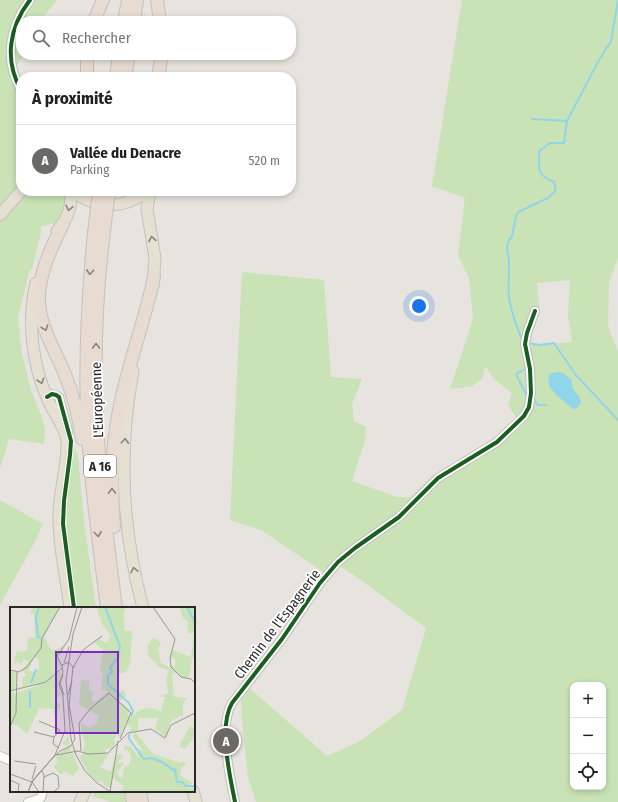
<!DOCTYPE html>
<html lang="fr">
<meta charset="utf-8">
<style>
:root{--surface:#fff;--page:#f6f6f6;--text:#202124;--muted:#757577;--line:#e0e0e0;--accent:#6b6968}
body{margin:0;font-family:"Fira Sans Condensed",sans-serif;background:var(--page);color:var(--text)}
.controls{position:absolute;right:12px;bottom:12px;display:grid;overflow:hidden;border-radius:8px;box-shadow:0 2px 6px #0003}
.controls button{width:36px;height:36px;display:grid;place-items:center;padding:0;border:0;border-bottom:1px solid var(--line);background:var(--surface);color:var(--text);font:20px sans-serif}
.you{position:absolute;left:419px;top:306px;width:14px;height:14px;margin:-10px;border:3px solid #fff;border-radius:50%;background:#1a73e8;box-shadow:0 0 0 6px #1a73e833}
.badge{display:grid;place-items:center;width:26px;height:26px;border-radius:50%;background:var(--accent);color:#fff;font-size:13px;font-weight:700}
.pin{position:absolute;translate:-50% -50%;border:2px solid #fff;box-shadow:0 1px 4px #0006}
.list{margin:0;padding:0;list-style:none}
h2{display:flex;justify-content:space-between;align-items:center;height:52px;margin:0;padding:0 16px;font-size:17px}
h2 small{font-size:13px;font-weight:400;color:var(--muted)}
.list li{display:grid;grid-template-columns:26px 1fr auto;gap:12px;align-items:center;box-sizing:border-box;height:72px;padding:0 16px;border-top:1px solid var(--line)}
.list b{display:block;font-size:15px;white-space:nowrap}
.list p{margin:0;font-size:13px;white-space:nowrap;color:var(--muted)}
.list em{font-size:13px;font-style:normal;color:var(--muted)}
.icon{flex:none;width:22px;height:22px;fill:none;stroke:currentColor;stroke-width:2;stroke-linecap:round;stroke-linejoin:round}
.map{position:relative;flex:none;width:618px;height:802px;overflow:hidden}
.search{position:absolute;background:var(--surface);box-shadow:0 2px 6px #0003;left:16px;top:16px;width:280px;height:44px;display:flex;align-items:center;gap:10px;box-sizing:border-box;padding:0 14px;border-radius:16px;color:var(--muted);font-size:15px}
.panel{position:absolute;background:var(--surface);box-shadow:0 2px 6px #0003;left:16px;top:72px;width:280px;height:124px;border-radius:16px}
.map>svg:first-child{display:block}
</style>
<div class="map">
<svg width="618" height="802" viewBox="0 0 618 802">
<rect width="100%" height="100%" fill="#e7e3de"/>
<path fill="#c9e2b6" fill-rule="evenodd" d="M0 0H57L40 21H21V55H24L16 66 21 80V185L0 208Z
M462 0H618V258L609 282 608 327 618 352V802H256L248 777 242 720 241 694 248 687 327 756 359 742 402 710 426 628 354 575 336 564 326 574 261 530 230 520 242 272 324 280 331 377 362 379 352 404 354 421 366 427 365 440 352 481 397 497H411L433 475 461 465 483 450 518 420 508 405 512 393 494 379 485 366 482 379 472 386 450 389 473 319 469 278 458 255 465 198 432 186ZM570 280 568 316 572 342 532 345 530 349 529 333 539 309 537 283ZM573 685H603V787H573Z
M32 191H65L66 206 56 223 41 226V233L32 268 29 272 18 318 21 348 30 387 42 418 45 429 44 444 9 439 0 469V221L22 199Z
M75 448 78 457 84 521 96 608H78C73 576 66 542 67 510 67 489 72 469 75 448Z
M0 500 43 524 32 547 0 605Z
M95 791H124L126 802H111L93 796Z"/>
<path fill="#90d5e9" d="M557 372 563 373 571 379 573 389 579 396 581 403 577 408 573 409C564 400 542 388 550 374Z"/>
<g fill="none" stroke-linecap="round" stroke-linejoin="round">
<path stroke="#90d5e9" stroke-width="2" d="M532 119 567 121
M523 342C517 328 511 312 509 297 508 286 509 275 509 263 509 254 503 245 512 237L515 220 518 212 548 198 556 190 554 182C536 175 539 168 539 151L550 143H564L567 121 599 60 611 41 618 0
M527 343 540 345 554 343 576 375 618 420
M527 368 522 371 517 373V376L527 396
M533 399 538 405H546"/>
<defs>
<path id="minor" d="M21 90C4 60 9 27 30 0
M47 397 52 394 56 395 59 397 68 431
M0 756 11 761
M28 802 41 798 43 791
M235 802C230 776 218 727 232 703L282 639 320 583 338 562 355 548 399 517 438 478 497 442 524 416 529 407 531 393 530 369 525 344 527 333 535 311"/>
<path id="major" d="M73 191C95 209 125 210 146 191
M150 191 147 209 155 258 153 286
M0 215 21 191
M57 231C67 219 73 207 70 191
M36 283C27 321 32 364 48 400 54 414 65 426 67 441 68 463 60 489 59 511 58 543 66 576 70 608
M133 371C118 451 122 530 143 608
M193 791 196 802
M80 802 85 791"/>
<path id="highway" d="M157 0 160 21
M94 21 103 0
M124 21 128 0
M134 21 137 0
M87 77V55
M116 77 119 55
M125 77 129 55
M158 77 162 55
M63 224C52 246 41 269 39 293 37 324 55 349 66 377 74 397 79 418 82 439
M94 233C88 294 85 354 87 415 90 480 99 544 107 608
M103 239C96 299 94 360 97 421 100 483 108 546 116 608
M114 527C111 486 111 445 120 405 129 362 145 320 154 277
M131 791 133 802
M140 791 142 802"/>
</defs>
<use href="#minor" stroke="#c0bfc0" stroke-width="10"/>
<use href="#major" stroke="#c3c2c0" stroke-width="13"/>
<use href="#highway" stroke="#c3c2c0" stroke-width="14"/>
<use href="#minor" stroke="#fbfbfa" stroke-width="8"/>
<use href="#major" stroke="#e6e0d2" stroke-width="11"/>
<use href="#highway" stroke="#e8dbd2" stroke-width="12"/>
<defs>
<path id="highway-bridge" d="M94 233 99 191
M103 239 109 191"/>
</defs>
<use href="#highway-bridge" stroke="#c3c2c0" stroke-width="14" stroke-linecap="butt"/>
<use href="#highway-bridge" stroke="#e8dbd2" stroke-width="12"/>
<defs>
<path id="cycleway" d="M21 90C4 60 9 27 30 0
M47 397 52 394 56 395 59 397 71 441 70 455 64 501 63 524 74 608
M235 802C230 776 218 727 232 703L282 639 320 583 338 562 355 548 399 517 438 478 497 442 524 416 529 407 531 393 530 369 525 344 527 333 535 311"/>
</defs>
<use href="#cycleway" stroke="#fff" stroke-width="6"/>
<use href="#cycleway" stroke="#1b5e20" stroke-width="4"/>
</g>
<defs><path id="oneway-chevron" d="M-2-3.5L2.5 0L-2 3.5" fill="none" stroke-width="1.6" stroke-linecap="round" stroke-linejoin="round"/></defs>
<g stroke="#87847d">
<use href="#oneway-chevron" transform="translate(69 208) rotate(103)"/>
<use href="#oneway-chevron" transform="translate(152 239) rotate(-100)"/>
<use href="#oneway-chevron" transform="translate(41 381) rotate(73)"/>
<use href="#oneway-chevron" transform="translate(125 441) rotate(-87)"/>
<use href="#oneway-chevron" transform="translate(134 570) rotate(-102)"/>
</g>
<g stroke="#88827d">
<use href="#oneway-chevron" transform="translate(90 272) rotate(94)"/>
<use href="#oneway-chevron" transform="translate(45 328) rotate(71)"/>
<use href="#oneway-chevron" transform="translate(96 346) rotate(-89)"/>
<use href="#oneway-chevron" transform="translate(112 491) rotate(-91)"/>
<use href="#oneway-chevron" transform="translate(98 534) rotate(83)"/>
</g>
<g text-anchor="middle" stroke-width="3.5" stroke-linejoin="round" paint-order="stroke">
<rect fill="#fff" stroke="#686868" stroke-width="1" x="84" y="455" width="32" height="22" rx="3"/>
<g font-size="13" font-weight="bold" fill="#282828">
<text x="100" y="471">A 16</text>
</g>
<g font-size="14" fill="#282828" stroke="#fff">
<text transform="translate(97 400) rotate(-92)" y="5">L'Européenne</text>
<text transform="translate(277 624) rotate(-53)" y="5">Chemin de l'Espagnerie</text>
</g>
</g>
<g transform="translate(10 607)">
<rect width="185" height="185" fill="#e7e3de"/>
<path d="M22 0H50L34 30 42 44 56 38 49 51 51 59 38 73 0 84V65L7 66 5 81 13 80 12 71 17 68 12 63 19 54 14 52 11 58 8 55 3 57 7 44 14 45 17 42 18 31 25 30 24 7 20 6ZM24 50 29 52V61L25 65 18 64ZM86 0H118L114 3V15L115 24H122L120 58 116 65 110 66 107 78 110 85 113 82 116 88 110 94 120 103 117 105 120 111 130 103 139 101 151 104 155 90H150L158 86 156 72 159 63 148 59 138 48V38L143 31 148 33 151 36 148 41 151 56 159 60 166 58 165 52 160 51 162 43 181 50 184 26H178L177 13 173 12 170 0H185V49L182 51 179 70 173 71 166 65 162 68 164 90 177 91 173 96V111L170 109 161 114 156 130 145 122 148 111H128V124L120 125 121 121 116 115 110 129 107 128 104 132 105 136 102 143 98 141 95 143 96 147H99L90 160 101 165 106 148 111 147 113 150 108 155 109 157 112 155 114 156 107 166 112 172 114 161 116 158 118 160 122 150 117 143H114V139L121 140 129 151 126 140 134 145 123 130 125 125 143 147 171 156 173 154 177 158 171 160 170 168 182 176 175 180 185 181V185H110L114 179 102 171 101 182 94 178 92 174 87 175 80 169 69 150 72 148 75 137 70 115 79 121 87 117 89 109 69 98 71 73 79 74V83L83 84 82 94 86 95 97 85 95 83 91 84 93 65 90 64 93 43 84 35 89 32 97 36 101 28 93 19ZM52 64 48 77 51 90H47L45 95 51 98 45 108 43 107 44 102 29 101 17 127 7 118 0 117V85L6 86 26 79ZM54 90 60 141 69 162 63 169 54 164 51 168 44 160 48 153 45 151 58 139 51 137 58 130ZM180 119 185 121V129L175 142 170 140 171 135Z" fill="#c9e2b6" fill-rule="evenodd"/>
<path fill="none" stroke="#90d5e9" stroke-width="2" d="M29 0 26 10 28 30 31 31M95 0 110 39 108 50 100 61 102 65 98 68V77L119 96 123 104 121 109M177 0 185 15M21 76 26 62M20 84V101M119 127V132L134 152 142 151 152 155 163 163 165 162 167 175H172L176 179H185"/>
<path fill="none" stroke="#9b9895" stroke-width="1" d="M72 0 63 27 56 73 61 132 66 148 75 164 87 176 101 185M143 0 165 32 160 51 161 60 171 70 181 72 185 76M59 55 63 60 59 98 65 132 61 139 50 144 40 154 23 174 18 185 22 174 45 148 55 124 53 89 49 77 53 66 52 58ZM54 56 59 40M52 59 47 49 59 32 67 0M63 61 73 43 92 29M0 63 9 65 17 60 31 41 32 31 50 0M53 68 50 76 54 88M0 84 36 75 52 61M99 86 121 106 110 132M58 88 62 73M29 114 50 123 44 130M0 120 6 106 7 65M24 125 44 130 43 137 49 141M71 144 69 116 80 102 99 86M46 148 68 144 78 147 98 146 118 126 141 122 155 131 161 118 185 106M4 154 26 157M32 164 34 168 33 185M0 167 22 175 29 185M34 170 43 166 48 169 49 180 44 185M22 172 26 159M0 173 9 177 8 185M100 185 108 134"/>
<path fill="#7b2cbf" fill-opacity="0.15" stroke="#7b2cbf" stroke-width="2" d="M46 45H108V126H46Z"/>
<rect width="185" height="185" fill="none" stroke="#282828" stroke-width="2"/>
</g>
</svg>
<div class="controls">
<button>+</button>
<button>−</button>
<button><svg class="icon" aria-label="locate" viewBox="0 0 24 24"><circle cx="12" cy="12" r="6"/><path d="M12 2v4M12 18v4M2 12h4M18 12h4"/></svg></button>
</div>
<div class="you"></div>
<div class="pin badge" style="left:226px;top:741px">A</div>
<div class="search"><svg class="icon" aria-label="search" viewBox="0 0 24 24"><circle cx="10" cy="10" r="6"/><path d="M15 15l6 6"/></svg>Rechercher</div>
<section class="panel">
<h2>À proximité<small></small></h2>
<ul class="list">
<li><span class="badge">A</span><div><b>Vallée du Denacre</b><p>Parking</p></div><em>520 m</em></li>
</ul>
</section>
</div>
